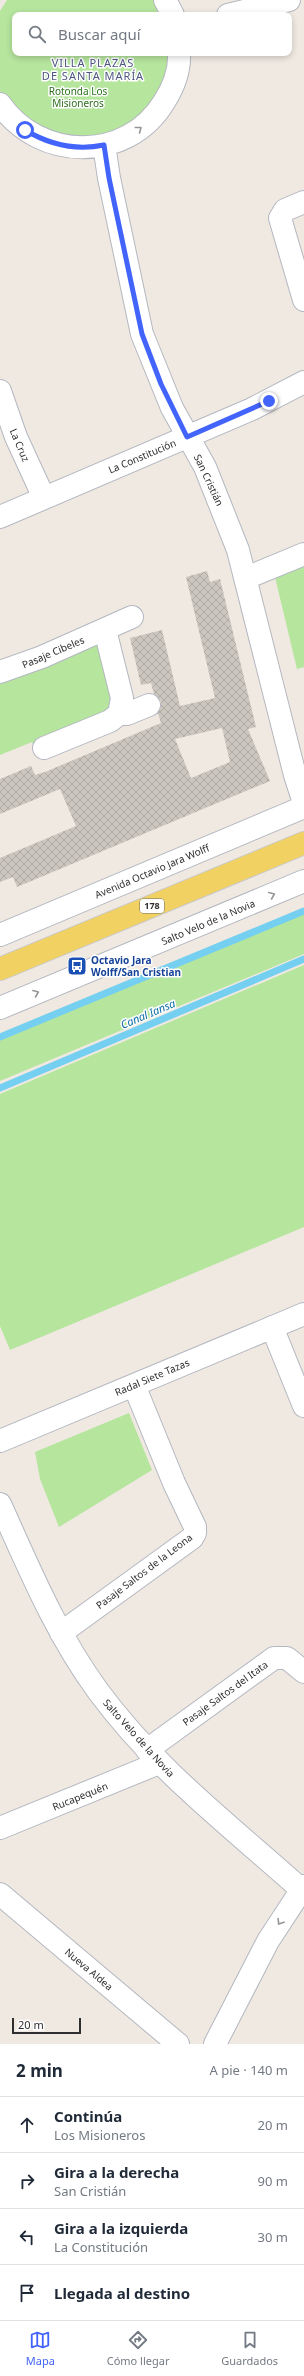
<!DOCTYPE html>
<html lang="es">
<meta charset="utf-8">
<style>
:root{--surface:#fff;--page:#f2f2f3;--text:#1f2937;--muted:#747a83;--line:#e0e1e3;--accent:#4264fb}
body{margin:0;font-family:"Noto Sans",sans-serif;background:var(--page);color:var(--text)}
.scale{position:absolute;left:12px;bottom:10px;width:69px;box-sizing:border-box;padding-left:4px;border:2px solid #2e2e2e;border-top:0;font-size:11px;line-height:14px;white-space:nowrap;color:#2e2e2e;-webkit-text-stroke:3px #fff;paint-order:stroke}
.stop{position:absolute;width:12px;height:12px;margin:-9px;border:3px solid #4264fb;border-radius:50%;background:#fff}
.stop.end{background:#4264fb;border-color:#fff;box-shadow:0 1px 4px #0008}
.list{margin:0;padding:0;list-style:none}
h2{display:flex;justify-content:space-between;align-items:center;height:52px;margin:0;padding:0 16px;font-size:17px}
h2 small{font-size:13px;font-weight:400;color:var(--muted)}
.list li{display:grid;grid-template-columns:26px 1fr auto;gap:12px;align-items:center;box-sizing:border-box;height:56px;padding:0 16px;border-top:1px solid var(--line)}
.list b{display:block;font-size:15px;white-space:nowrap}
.list p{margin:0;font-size:13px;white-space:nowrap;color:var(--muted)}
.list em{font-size:13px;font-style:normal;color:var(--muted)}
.icon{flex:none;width:22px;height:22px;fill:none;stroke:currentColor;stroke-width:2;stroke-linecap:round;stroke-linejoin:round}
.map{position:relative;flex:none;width:304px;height:2044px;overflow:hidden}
.search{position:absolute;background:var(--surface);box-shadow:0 2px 6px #0003;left:12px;right:12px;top:12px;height:44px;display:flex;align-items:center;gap:10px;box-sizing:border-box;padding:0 14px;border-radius:8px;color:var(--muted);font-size:15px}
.sheet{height:276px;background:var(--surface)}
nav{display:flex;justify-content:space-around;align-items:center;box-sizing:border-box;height:56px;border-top:1px solid var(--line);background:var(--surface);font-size:11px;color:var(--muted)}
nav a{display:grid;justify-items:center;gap:2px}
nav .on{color:var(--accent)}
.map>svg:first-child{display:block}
</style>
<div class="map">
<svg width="304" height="2044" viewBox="0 0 304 2044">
<defs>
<pattern id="building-cross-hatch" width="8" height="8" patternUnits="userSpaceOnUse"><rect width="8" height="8" fill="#cbc7bf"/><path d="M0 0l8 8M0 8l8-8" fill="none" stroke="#afaba4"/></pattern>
</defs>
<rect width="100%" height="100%" fill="#efe9e1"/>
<path fill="#b6e59e" d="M7 0H157L165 15H15V53H173L171 69 147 115 103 139 39 131 3 96 0 91V11Z
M304 560V667L297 669 274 573Z
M99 634 115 710 35 750 32 742 0 755V675Z
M304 911V954L0 1081V1035Z
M304 965V1227L10 1350 0 1326V1094Z
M129 1413 152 1470 59 1527 40 1479 35 1452Z"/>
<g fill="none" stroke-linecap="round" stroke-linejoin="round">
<path stroke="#75cff0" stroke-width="7" d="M0 1037 304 911
M0 1088 304 959"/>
</g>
<path fill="url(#building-cross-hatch)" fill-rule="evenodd" d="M207 571 210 582 220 579 256 727 248 729 270 781 17 887 13 877 0 882V858L76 826 60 789 0 814V779L31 766 35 775 45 772 161 723 158 713 161 707V701L154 694 151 683 141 685 130 638 162 630 180 706 215 698 186 577ZM222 728 230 762 191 778 175 739Z"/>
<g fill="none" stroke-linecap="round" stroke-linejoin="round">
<defs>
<path id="minor" d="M165 0 173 15
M228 15 289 0
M0 104C39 161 127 163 164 102 173 88 180 70 179 53
M104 145 109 178 142 334 172 408 205 467 238 550 295 775 304 803
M304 202 285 210 280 218 304 300
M0 391 16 437 44 498
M0 517 252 409 304 382
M246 578 304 554
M0 672 42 657 132 617
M119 714H127L149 705
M44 748 110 721 119 714 122 698 105 630
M0 935 304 807
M0 1008 304 881
M272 1327 304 1406
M0 1441 304 1314
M0 1504C29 1568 56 1634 98 1691 156 1770 232 1827 304 1892
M61 1633 192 1538 195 1533V1527L174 1483 134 1385
M147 1750 274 1658H287L304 1672
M0 1828 159 1763
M0 1894 178 2044
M215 2044 268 1941 304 1886"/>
<path id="primary" d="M0 969 304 843"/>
</defs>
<use href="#minor" stroke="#b4b7c1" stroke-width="24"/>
<use href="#primary" stroke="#c9c9c9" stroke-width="24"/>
<use href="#minor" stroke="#fff" stroke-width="22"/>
<use href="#primary" stroke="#f2d163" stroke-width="22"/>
</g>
<defs><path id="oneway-chevron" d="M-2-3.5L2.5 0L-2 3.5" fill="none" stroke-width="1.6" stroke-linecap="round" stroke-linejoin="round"/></defs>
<g stroke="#969696">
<use href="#oneway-chevron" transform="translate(139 129) rotate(-38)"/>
<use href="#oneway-chevron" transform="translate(272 895) rotate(-23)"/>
<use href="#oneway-chevron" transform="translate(36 993) rotate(-22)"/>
<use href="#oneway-chevron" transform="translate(280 1922) rotate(122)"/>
</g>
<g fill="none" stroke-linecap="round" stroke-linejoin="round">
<path stroke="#4264fb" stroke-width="5" d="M25 130C50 145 75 151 104 145L109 178 142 334 161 384 187 437 269 401"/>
</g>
<defs>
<symbol id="bus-square" viewBox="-11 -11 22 22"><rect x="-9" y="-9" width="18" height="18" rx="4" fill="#1a4fb4" stroke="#fff"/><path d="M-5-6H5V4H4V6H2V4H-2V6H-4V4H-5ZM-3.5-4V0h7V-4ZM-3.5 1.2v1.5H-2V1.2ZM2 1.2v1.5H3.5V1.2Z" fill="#fff"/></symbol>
</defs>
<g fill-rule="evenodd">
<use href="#bus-square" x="66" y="955" width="22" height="22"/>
</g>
<g text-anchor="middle" stroke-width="3" stroke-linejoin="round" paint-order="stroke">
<rect fill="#fff" stroke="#6d6d6d" stroke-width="1" x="140" y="899" width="24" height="14" rx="3"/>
<g font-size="9" font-weight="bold" fill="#2e2e2e">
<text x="152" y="909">178</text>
</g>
<g font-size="10" fill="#2c6e1b" stroke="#fff">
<text x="78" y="95">Rotonda Los<tspan x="78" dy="12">Misioneros</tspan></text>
</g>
<g font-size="10" fill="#2e2e2e" stroke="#fff">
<text transform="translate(20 445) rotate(67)" y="4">La Cruz</text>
<text transform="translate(142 456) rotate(-23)" y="4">La Constitución</text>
<text transform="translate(209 480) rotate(65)" y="4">San Cristián</text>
<text transform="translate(53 652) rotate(-23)" y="4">Pasaje Cibeles</text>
<text transform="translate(152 871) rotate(-23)" y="4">Avenida Octavio Jara Wolff</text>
<text transform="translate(208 922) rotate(-23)" y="4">Salto Velo de la Novia</text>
<text transform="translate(152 1377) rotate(-23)" y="4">Radal Siete Tazas</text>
<text transform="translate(144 1571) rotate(-37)" y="4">Pasaje Saltos de la Leona</text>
<text transform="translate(225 1693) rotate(-36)" y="4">Pasaje Saltos del Itata</text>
<text transform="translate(139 1738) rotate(48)" y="4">Salto Velo de la Novia</text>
<text transform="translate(80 1796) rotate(-22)" y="4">Rucapequén</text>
<text transform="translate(89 1969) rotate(40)" y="4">Nueva Aldea</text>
</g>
<g font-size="10" font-weight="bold" fill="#164399" stroke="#fff" text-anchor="start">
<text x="91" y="964">Octavio Jara<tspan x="91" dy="12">Wolff/San Cristian</tspan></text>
</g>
<g font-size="11" letter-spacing="1" fill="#4d5680" stroke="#fff">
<text x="93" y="67">VILLA PLAZAS<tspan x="93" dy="13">DE SANTA MARÍA</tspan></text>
</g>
<g font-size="11" font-style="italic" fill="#0d6fa3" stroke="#fff">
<text transform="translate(148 1014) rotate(-23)" y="4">Canal Iansa</text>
</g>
</g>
</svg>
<div class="scale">20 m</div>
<div class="stop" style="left:25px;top:130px"></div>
<div class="stop end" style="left:269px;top:401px"></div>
<div class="search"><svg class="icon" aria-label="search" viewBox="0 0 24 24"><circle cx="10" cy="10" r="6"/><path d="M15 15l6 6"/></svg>Buscar aquí</div>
</div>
<section class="sheet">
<h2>2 min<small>A pie · 140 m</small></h2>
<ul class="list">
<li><svg class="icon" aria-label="ahead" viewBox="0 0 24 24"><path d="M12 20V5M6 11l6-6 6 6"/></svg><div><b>Continúa</b><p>Los Misioneros</p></div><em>20 m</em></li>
<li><svg class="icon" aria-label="right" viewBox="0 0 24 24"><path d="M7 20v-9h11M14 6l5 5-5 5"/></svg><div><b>Gira a la derecha</b><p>San Cristián</p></div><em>90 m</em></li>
<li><svg class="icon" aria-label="left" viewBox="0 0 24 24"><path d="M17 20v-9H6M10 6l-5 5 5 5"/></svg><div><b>Gira a la izquierda</b><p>La Constitución</p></div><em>30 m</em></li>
<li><svg class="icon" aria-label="arrive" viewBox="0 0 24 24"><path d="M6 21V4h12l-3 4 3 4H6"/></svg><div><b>Llegada al destino</b></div></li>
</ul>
</section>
<nav>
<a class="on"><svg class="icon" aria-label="map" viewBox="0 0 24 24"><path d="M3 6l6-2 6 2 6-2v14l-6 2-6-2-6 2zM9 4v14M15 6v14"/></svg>Mapa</a>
<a><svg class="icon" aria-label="directions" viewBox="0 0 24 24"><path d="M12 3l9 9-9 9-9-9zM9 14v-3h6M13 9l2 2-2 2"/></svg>Cómo llegar</a>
<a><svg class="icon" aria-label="saved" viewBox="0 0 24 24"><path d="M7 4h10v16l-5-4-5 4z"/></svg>Guardados</a>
</nav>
